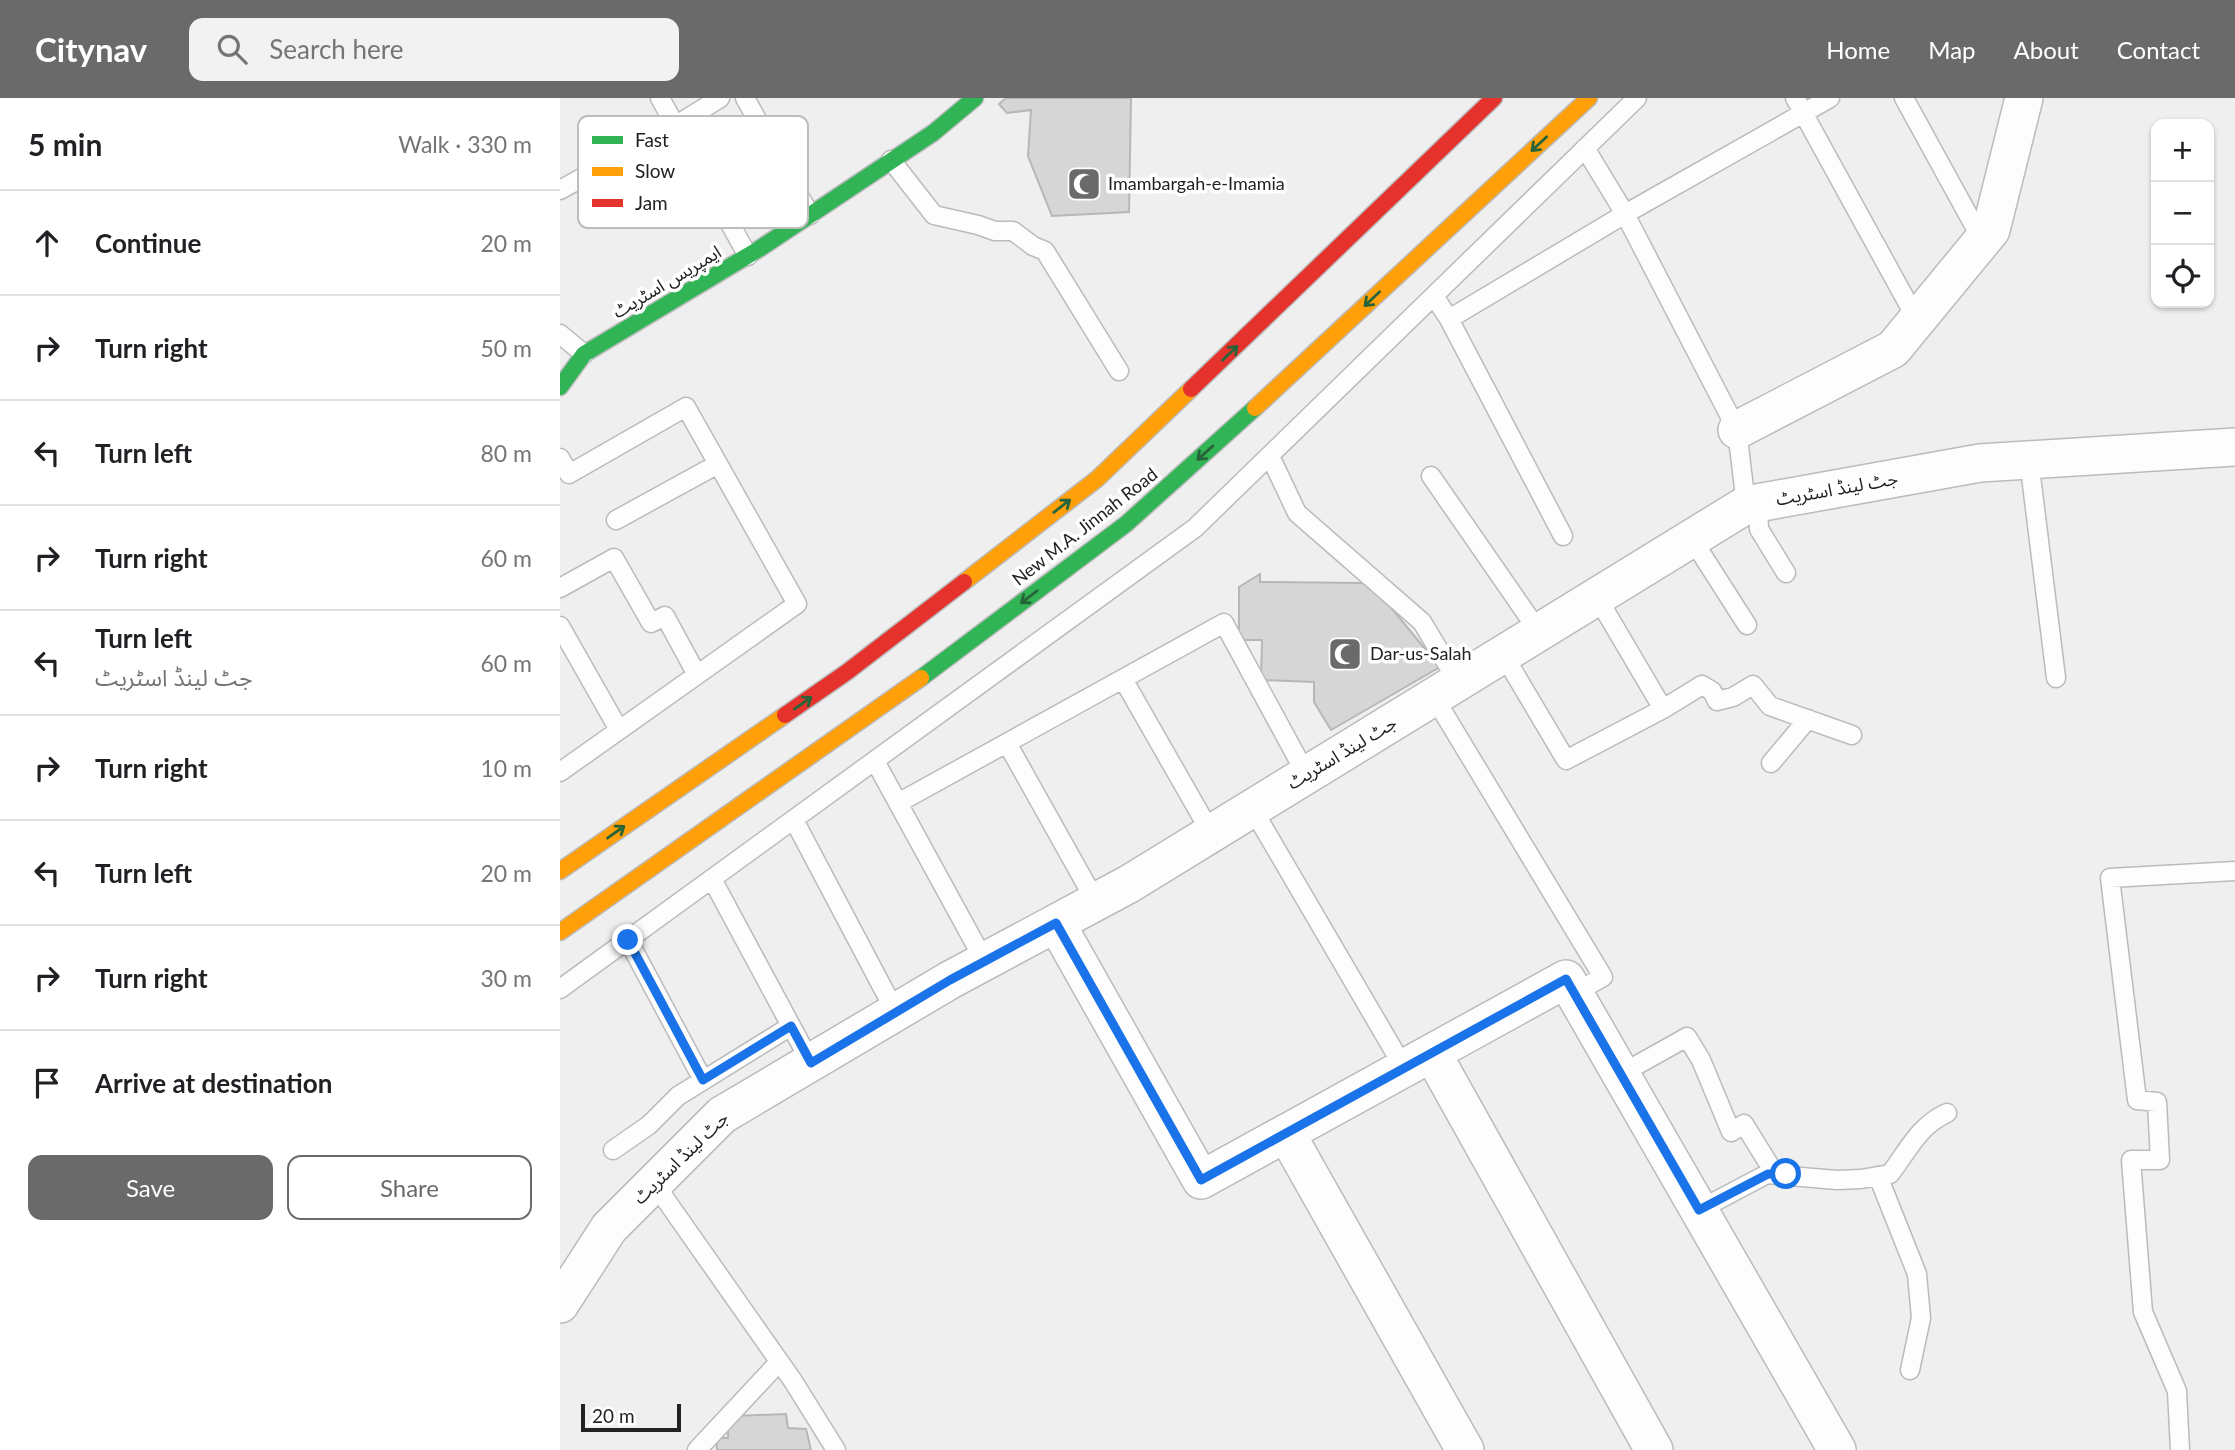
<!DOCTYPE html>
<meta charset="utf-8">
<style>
:root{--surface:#fff;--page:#f2f2f2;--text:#202124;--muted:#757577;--line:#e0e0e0;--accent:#6a6a6a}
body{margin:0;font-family:Lato,"Noto Sans Arabic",sans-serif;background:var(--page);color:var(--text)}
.controls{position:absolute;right:21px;top:21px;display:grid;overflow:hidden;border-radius:14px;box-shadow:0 2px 5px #0004}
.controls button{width:63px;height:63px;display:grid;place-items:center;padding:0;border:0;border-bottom:2px solid var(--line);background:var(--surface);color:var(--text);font:35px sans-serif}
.scale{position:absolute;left:21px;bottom:18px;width:100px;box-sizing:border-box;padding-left:7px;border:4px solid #222;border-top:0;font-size:19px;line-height:24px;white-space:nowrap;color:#222;-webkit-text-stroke:5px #fff;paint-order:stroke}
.stop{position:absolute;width:21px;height:21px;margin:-16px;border:5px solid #1a73e8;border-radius:50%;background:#fff}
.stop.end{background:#1a73e8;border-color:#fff;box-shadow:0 2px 7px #0008}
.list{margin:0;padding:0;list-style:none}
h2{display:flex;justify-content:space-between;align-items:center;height:91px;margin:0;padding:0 28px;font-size:30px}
h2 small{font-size:23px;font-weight:400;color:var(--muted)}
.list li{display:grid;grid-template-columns:46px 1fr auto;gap:21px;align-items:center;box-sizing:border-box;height:105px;padding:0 28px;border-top:2px solid var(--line)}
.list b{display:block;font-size:26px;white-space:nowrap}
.list p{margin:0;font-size:23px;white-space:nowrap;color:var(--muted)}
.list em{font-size:23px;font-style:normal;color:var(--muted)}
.actions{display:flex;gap:14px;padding:21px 28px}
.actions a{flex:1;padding:16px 0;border:2px solid var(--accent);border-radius:14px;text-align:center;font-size:24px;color:var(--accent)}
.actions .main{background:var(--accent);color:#fff}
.icon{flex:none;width:38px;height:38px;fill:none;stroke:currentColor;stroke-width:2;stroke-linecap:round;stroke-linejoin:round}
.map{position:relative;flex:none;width:1675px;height:1352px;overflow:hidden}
header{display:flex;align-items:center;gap:42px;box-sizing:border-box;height:98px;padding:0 35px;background:var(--accent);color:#fff}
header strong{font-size:33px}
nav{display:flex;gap:38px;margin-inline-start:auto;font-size:24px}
.search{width:490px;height:63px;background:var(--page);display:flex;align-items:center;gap:18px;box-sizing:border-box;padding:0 24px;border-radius:14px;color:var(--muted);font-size:26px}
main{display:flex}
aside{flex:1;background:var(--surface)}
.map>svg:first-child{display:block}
</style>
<header>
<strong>Citynav</strong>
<div class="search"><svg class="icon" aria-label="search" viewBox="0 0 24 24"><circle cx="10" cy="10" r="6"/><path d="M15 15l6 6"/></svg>Search here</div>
<nav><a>Home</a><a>Map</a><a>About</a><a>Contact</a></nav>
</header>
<main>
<aside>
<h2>5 min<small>Walk · 330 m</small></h2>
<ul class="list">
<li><svg class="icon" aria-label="ahead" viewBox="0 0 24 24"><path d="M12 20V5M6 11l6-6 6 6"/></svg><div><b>Continue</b></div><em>20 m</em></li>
<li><svg class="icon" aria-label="right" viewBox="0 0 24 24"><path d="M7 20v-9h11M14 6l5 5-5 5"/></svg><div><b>Turn right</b></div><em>50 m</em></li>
<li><svg class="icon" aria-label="left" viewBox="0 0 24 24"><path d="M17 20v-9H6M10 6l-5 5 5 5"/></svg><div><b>Turn left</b></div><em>80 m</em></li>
<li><svg class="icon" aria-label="right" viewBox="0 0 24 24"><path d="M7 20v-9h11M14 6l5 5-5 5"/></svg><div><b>Turn right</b></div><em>60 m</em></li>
<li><svg class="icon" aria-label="left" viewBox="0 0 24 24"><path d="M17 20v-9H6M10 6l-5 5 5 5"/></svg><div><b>Turn left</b><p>جٹ لینڈ اسٹریٹ</p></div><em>60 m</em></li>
<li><svg class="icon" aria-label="right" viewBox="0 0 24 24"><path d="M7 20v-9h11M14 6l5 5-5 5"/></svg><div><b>Turn right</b></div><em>10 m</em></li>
<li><svg class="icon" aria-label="left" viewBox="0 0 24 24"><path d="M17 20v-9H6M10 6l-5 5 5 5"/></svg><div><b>Turn left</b></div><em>20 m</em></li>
<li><svg class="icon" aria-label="right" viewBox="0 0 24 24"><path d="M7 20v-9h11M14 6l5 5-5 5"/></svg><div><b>Turn right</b></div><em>30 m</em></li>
<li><svg class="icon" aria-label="arrive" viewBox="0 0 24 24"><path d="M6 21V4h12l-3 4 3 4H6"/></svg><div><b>Arrive at destination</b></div></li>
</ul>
<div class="actions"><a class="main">Save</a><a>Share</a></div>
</aside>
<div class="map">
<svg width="1675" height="1352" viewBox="0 0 1675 1352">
<rect width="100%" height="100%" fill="#efefef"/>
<path fill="#d6d6d6" stroke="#b7b7b7" stroke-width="2" d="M446 0H571L569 114 492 118 468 58 471 12 447 15 439 6Z
M700 476V484L803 485 824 501 880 569 771 632 754 604V584L701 582 702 542H679V489Z
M226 1316 228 1330 246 1331 251 1352H157L156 1340H168V1326L175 1318Z"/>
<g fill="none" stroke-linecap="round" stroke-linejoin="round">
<defs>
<path id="lane" d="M100 0 188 158
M185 0 250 117
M1235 0 1357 222
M1344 0 1422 142
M1025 50 1065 116 1177 332 1186 407
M331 62 374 117 418 127 435 133H453L473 148 485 153 559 273
M0 92 115 28 160 0
M874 198 889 221 1003 438
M889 221 1065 116 1270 0
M0 236 24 256
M710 358 737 415 862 524 898 584
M0 360 9 376 126 309 237 506 0 674
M1469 362 1496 580
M871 378 979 534
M1198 405 1199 431 1226 475
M56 422 158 366
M1132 441 1187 527
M0 490 54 460 91 525 105 518 137 577
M0 528 59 632
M943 556 1006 662 1103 611 1037 499
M563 581 651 735
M874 599 1043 879 1014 895
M1103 611 1142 587 1152 593 1157 603 1173 599 1193 587 1210 608 1292 637
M447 645 536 804
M315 663 425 864
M1211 665 1248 621
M338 705 664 525 746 676
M692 710 844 970
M234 722 336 915
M152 781 251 965
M68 842 143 982
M0 891 635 430 1077 0
M1061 976 1127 939 1141 962 1171 1034 1184 1026 1215 1076
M53 1052 89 1027 118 998 231 928
M1318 1078 1357 1176 1361 1220 1350 1272
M94 1085 233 1283 276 1352
M1139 1112 1207 1076 1277 1082 1301 1081 1330 1076C1348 1053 1358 1028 1387 1015
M137 1352 219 1264
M1620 1352 1617 1293 1583 1214 1571 1062H1600L1597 1004 1577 1002 1550 780 1675 773"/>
<path id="street" d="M1177 332 1333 251 1431 132 1464 0
M496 825 641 1082 1006 881 1277 1352
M872 955 1094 1352
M726 1035 905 1352
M0 1206 49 1130 162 1017 390 882 569 786 1186 407 1420 365 1675 349"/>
<path id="fast" d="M0 289 24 256 199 151 373 35 415 0
M361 580 566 426 695 310"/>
<path id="slow" d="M695 310 1029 0
M404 484 537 381 631 291
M0 773 225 617
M0 834 361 580"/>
<path id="jam" d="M631 291 934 0
M225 617 287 574 404 484"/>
</defs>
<use href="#lane" stroke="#bbb" stroke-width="21"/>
<use href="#street" stroke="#bbb" stroke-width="40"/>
<use href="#fast" stroke="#bbb" stroke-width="19"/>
<use href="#slow" stroke="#bbb" stroke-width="19"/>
<use href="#jam" stroke="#bbb" stroke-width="19"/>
<use href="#lane" stroke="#fdfdfd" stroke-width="18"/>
<use href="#street" stroke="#fdfdfd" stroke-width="37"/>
<use href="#fast" stroke="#30b455" stroke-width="16"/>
<use href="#slow" stroke="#ff9f0a" stroke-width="16"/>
<use href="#jam" stroke="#e5322d" stroke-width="16"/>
</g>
<defs><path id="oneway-shaft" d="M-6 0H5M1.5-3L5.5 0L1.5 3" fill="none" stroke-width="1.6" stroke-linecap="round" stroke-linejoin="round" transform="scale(1.75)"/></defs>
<g stroke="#286439">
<use href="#oneway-shaft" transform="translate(979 46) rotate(137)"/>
<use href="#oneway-shaft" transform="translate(812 201) rotate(137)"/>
<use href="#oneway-shaft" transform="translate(670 255) rotate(-44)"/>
<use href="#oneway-shaft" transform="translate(645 355) rotate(138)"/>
<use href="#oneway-shaft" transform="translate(502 408) rotate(-38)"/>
<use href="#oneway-shaft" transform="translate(469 499) rotate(143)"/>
<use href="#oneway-shaft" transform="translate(243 605) rotate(-35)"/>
<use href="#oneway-shaft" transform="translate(56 734) rotate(-35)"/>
</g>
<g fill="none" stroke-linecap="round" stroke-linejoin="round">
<path stroke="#1a73e8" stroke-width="9" d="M68 842 143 982 231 928 251 965 390 882 496 825 641 1082 1006 881 1139 1112 1208 1076H1226"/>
</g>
<defs>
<symbol id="mosque-square" viewBox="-11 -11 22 22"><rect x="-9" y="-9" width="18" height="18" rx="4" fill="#6a6a6a" stroke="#fff"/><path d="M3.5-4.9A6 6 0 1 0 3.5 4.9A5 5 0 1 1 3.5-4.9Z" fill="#fff"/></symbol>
</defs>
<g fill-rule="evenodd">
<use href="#mosque-square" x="505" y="67" width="38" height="38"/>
<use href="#mosque-square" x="766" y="537" width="38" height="38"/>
</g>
<g text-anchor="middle" stroke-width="7" stroke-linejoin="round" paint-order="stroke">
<g font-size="18" fill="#222" stroke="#fff" text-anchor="start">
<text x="548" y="92">Imambargah-e-Imamia</text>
<text x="810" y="562">Dar-us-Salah</text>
</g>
<g font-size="18" fill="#222" stroke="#fff">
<text transform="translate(107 184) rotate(-31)" y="6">ایمپریس اسٹریٹ</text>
<text transform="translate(1277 391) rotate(-10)" y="6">جٹ لینڈ اسٹریٹ</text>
<text transform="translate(525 429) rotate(-38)" y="6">New M.A. Jinnah Road</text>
<text transform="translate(782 655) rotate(-31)" y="6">جٹ لینڈ اسٹریٹ</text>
<text transform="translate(121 1060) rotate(-44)" y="6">جٹ لینڈ اسٹریٹ</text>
</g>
</g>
<rect x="18" y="18" width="230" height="112" rx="10" fill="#fff" stroke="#bdbdbd" stroke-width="2"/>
<rect x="32" y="38" width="31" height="8" fill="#30b455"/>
<rect x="32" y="69" width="31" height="9" fill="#ff9f0a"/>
<rect x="32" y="101" width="31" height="8" fill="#e5322d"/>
<g font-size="19" fill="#222">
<text x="75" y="49">Fast</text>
<text x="75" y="80">Slow</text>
<text x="75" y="112">Jam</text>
</g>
</svg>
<div class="controls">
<button>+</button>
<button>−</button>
<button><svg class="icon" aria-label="locate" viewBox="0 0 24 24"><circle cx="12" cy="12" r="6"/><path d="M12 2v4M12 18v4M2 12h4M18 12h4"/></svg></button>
</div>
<div class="scale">20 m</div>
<div class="stop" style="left:1226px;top:1076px"></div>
<div class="stop end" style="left:68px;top:842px"></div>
</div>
</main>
